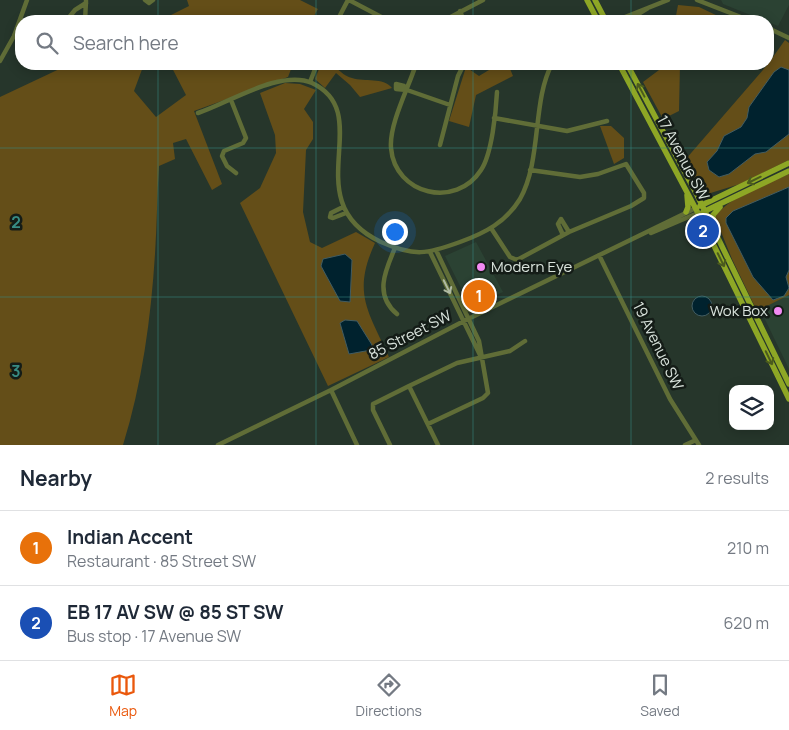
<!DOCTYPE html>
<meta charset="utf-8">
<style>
:root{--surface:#fff;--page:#f2f2f3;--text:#1f2937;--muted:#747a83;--line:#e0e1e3;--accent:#ea580c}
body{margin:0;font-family:Manrope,sans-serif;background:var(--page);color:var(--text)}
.controls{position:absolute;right:15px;bottom:15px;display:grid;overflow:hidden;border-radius:10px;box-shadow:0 2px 12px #0003}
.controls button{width:45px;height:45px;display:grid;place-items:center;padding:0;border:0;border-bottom:1px solid var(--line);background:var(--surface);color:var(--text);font:25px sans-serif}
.you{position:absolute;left:394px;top:231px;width:18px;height:18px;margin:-12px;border:4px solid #fff;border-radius:50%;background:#1a73e8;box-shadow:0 0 0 8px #1a73e833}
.badge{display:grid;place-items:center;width:32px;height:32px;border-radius:50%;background:var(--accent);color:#fff;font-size:16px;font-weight:700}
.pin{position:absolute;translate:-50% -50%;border:2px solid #fff;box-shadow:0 1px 5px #0006}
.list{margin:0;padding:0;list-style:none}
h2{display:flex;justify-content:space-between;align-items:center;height:65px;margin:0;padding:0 20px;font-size:21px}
h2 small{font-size:16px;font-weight:400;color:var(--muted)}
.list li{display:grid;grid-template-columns:32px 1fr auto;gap:15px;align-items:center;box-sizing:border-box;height:75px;padding:0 20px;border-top:1px solid var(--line)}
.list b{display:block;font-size:19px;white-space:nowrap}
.list p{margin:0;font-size:16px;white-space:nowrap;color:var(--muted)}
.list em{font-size:16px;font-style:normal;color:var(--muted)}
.icon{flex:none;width:28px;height:28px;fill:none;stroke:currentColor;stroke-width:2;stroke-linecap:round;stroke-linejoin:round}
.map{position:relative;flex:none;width:789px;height:445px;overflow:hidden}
.search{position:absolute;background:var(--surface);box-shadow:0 2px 12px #0003;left:15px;right:15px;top:15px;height:55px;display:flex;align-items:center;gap:12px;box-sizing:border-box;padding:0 18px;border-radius:20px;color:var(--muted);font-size:19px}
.sheet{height:215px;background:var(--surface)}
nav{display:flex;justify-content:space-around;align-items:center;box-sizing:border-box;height:70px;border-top:1px solid var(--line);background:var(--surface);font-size:14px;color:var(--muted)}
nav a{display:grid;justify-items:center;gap:2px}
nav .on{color:var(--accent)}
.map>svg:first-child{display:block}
</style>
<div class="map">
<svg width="789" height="445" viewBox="0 0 789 445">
<rect width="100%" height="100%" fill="#26362b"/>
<path fill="#2b4233" d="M721 0H789V5L778 26 723 4Z
M476 242 503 292 473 306 467 300 445 256Z
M789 295V369L760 309Z"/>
<path fill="#644e18" d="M187 0H300L318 9 311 21H159L189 6Z
M678 5 699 7 720 17 711 21H675Z
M785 40 789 43V160L740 184 704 195 685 160 768 64Z
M70 64H144L134 91 156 117 186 95 170 64H293L288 77 194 111 222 184 212 190 186 139 173 143 175 159 159 166C157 195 157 224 155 254 151 318 142 384 123 445H0V97Z
M321 64C339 64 338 74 352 78 365 82 383 77 392 88L360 97 350 85 336 73 325 88 315 79Z
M499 64H508L513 76 476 95 469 127 449 121 466 67 479 76Z
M667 64H680L679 111 663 119 643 82Z
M285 83 300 84 316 90 304 109 313 122V139L306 150 303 212 310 242 322 248 356 232 375 243C352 293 368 311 389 357L328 386 240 203 260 188 276 153 275 135 260 93Z
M600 126H611L624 138V158L614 164Z
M789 174V295L757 311 732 259 715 217C728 197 767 184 789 174Z"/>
<path fill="#00222e" stroke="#415c62" d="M781 67 789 70V134L766 152 755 154 729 174 719 177 709 170 707 162 717 151 724 136 741 127 747 118 749 107 774 72Z
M789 187V270L786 277 789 288 784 296 773 300 753 277 726 223V218L733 211Z
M345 254 352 260 350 302 340 301 321 266 323 259Z
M692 306a10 10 0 1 1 20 0a10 10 0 1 1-20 0Z
M345 320 357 321 372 345 371 350 349 354 340 323Z"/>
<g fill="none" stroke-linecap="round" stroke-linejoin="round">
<path stroke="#606d37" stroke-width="4.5" d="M145 0 149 3 153 0
M349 0 389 21
M697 0 751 21
M460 11 464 21
M66 21 75 10 86 3
M85 21 86 1
M337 21 348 0
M443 21 483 0
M615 21 668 0
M627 21 648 8
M768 28 789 38
M0 61 14 36 27 0
M416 64C409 87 389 124 391 148 395 195 456 209 481 170 492 154 496 111 497 92
M310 82 317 64
M396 84 404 86 407 90 396 89Z
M407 90 450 105
M231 100 246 138 243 143 224 151 222 156 227 166 236 173
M198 113C229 103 280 69 312 83 378 114 294 201 381 242 415 257 427 254 460 242 485 233 506 222 520 199 542 160 532 101 552 64
M494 118 567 131 607 121
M440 145 458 76 464 64
M343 207 331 213 330 217 333 218 346 213
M491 228 510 257 517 260 569 232 631 206 644 198V193L626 164 598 174 580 177 530 170
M651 233 698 213
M563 235 558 224 561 219 569 232
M395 248C385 271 374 295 397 314
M430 252 480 355
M599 255 670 399 699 445
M465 307 470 310 484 311
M409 386 457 363 510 351 525 341
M331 390 357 445
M428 424 483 398 488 393 479 341 436 250
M218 445 331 390 464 321 696 208
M390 445 373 410V404L409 386 438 445
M685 445 696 440"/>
<path stroke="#8ea725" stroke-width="5.5" d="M587 0 598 21
M595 0 606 21
M619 64 698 213 789 399
M627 64 697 195 789 384
M700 206 789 163
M686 212 688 207 687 195
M703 212 789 171
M713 225V215L720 207"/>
</g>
<defs><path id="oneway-shaft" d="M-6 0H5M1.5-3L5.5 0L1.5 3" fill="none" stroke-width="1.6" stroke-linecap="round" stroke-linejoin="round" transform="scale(1.25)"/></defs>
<g stroke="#4b5b1d">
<use href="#oneway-shaft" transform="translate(641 90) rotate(-118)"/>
<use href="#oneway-shaft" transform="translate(754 180) rotate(154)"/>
<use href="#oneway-shaft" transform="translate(721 260) rotate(64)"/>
<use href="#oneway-shaft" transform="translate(769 358) rotate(64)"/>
</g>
<use stroke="#afbaa3" href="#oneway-shaft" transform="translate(447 287) rotate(64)"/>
<path fill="none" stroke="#388c84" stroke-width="1" stroke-opacity="0.55" d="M158 0V21M316 0V21M473 0V21M631 0V21M158 64V445M316 64V445M473 64V445M631 64V445M0 148H789M0 297H789"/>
<g fill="#f28af3" stroke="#141c17" stroke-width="2">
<circle cx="481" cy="267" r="5"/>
<circle cx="778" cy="311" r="5"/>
</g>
<g text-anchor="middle" stroke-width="5" stroke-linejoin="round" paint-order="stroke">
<g font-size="15" fill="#dae4dd" stroke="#141c17">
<text transform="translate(683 158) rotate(62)" y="5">17 Avenue SW</text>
<text transform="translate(410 335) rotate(-27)" y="5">85 Street SW</text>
<text transform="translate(658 346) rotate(64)" y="5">19 Avenue SW</text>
</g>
<g font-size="15" fill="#dae4dd" stroke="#141c17" text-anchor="start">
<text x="491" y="272">Modern Eye</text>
<text x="768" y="316" text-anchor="end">Wok Box</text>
</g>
</g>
<g font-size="16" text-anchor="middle" font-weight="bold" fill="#388c84" stroke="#141c17" stroke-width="5" stroke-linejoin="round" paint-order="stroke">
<text x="16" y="228">2</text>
<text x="16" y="377">3</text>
</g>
</svg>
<div class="controls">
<button><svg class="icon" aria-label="layers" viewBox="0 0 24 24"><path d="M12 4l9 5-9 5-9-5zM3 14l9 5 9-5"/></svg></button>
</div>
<div class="you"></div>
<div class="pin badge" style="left:479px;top:296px;background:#e8710a">1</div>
<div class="pin badge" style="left:703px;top:231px;background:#1a4fb4">2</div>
<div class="search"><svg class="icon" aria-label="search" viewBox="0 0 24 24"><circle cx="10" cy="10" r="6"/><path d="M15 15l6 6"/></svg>Search here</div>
</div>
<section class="sheet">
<h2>Nearby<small>2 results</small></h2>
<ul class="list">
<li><span class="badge" style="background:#e8710a">1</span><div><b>Indian Accent</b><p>Restaurant · 85 Street SW</p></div><em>210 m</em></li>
<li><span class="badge" style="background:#1a4fb4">2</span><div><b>EB 17 AV SW @ 85 ST SW</b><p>Bus stop · 17 Avenue SW</p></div><em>620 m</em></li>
</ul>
</section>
<nav>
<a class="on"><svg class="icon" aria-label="map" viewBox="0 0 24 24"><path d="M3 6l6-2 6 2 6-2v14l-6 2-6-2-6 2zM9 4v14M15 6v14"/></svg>Map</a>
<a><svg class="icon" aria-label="directions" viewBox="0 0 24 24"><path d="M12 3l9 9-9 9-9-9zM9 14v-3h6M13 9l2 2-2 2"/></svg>Directions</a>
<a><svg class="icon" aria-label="saved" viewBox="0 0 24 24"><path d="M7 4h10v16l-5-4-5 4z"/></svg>Saved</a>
</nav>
